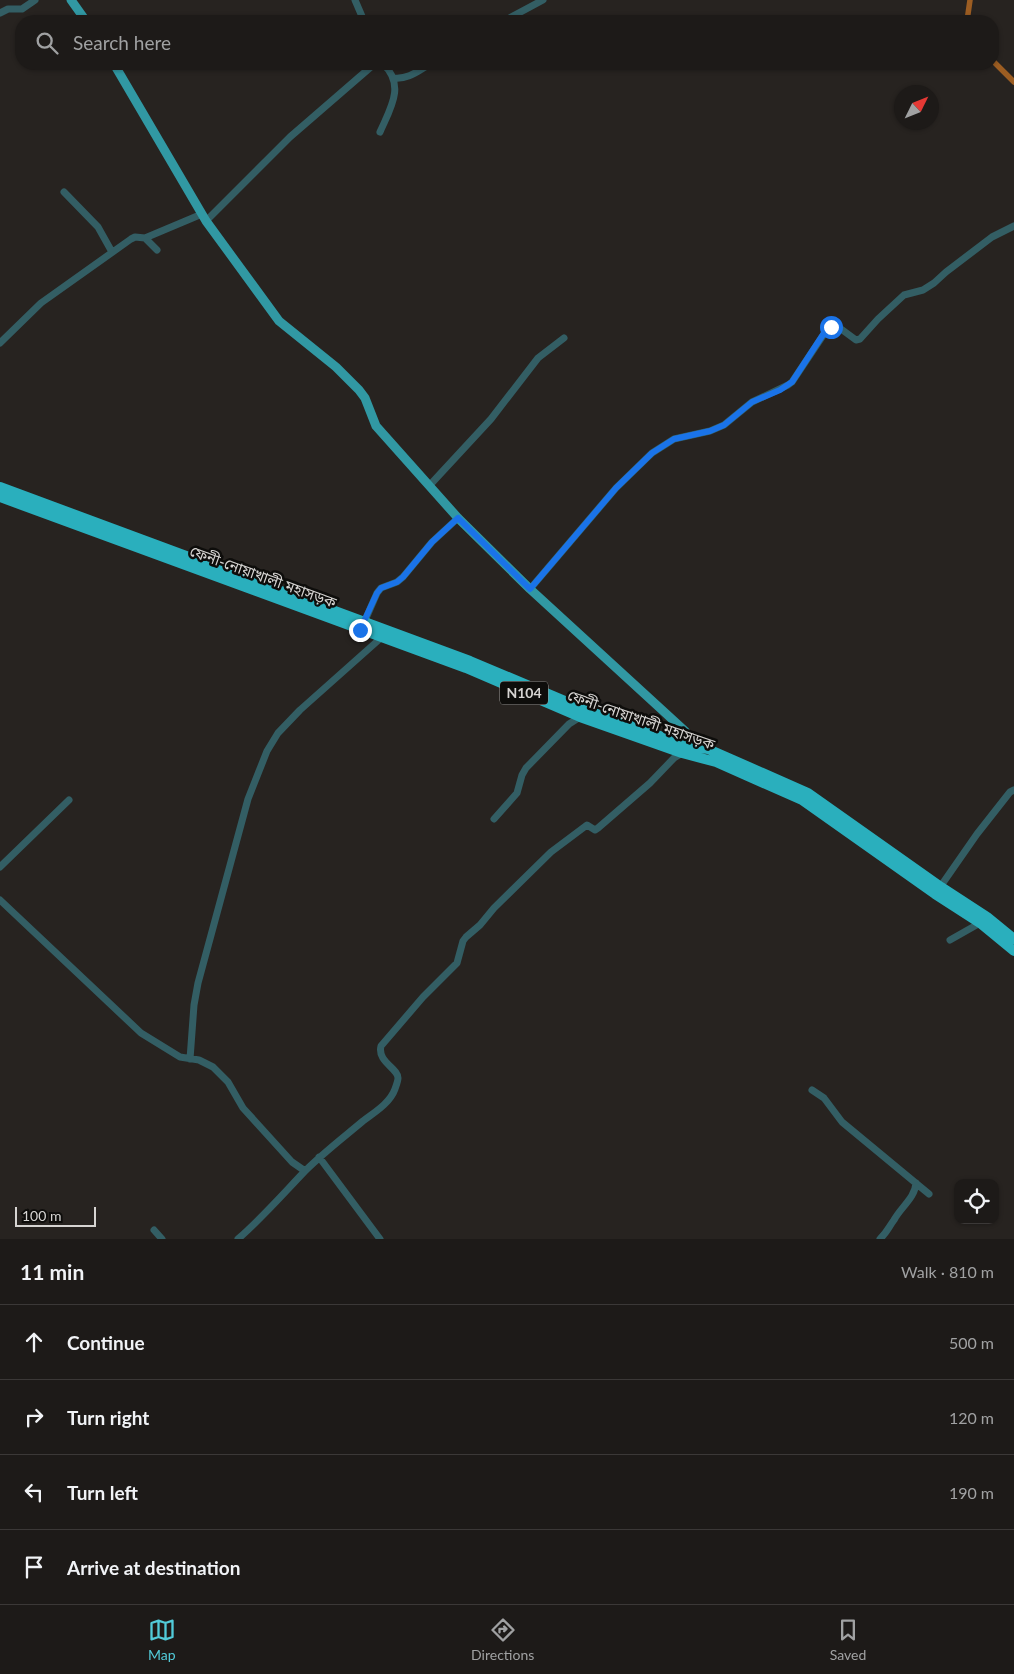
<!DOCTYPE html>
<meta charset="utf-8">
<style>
:root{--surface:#1d1a18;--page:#252321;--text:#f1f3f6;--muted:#a0a1a2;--line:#3b3837;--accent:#52cbd9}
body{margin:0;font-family:Lato,"Noto Sans Bengali",sans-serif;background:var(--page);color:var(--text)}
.controls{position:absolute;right:15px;bottom:15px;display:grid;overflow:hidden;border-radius:10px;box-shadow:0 1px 4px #0004}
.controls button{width:45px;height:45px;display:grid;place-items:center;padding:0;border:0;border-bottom:1px solid var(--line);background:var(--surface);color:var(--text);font:25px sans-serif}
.compass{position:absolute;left:894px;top:85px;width:45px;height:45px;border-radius:50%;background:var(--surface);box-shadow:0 1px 4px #0004;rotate:47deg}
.scale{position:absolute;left:15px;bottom:12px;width:81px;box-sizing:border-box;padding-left:5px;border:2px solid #d6d4d2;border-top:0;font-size:14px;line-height:18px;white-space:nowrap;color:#d6d4d2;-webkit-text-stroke:4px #0e0d0b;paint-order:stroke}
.stop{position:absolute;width:15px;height:15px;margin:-11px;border:4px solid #1a73e8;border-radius:50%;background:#fff}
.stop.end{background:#1a73e8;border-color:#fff;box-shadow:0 1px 5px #0008}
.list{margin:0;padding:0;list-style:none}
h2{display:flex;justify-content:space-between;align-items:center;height:65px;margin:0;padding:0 20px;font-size:21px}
h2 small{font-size:16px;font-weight:400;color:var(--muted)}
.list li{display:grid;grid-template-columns:32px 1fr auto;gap:15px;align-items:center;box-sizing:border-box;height:75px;padding:0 20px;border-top:1px solid var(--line)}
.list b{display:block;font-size:19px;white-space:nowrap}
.list em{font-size:16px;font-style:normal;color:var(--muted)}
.icon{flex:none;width:28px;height:28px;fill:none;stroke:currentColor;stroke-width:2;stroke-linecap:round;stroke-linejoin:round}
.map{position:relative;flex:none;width:1014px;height:1239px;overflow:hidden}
.search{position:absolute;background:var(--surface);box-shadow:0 1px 4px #0004;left:15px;right:15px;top:15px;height:55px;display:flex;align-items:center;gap:12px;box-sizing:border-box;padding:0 18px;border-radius:20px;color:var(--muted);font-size:19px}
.sheet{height:365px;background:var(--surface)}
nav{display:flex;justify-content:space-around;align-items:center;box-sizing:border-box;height:70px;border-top:1px solid var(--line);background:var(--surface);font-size:14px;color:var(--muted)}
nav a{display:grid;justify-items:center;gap:2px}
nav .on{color:var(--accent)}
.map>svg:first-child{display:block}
</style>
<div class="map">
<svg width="1014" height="1239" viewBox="0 0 1014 1239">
<rect width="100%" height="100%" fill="#272320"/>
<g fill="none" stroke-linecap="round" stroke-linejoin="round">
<path stroke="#9c5d22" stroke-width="5.5" d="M967 21 970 0
M993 61 1014 82"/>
<path stroke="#335e64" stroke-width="7" d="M355 0 364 21
M0 13 8 9H22L35 0
M504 21 543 0
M393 78C408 80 418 71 430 64
M380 132C390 109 406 85 383 64
M64 192 98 227 112 252
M206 221 290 137 372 66 376 64
M145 238 202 214
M0 343 41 303 131 239 135 237 145 238 157 250
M429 486 491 419 538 358 564 338
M530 589 616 488 652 453 674 439 710 431 724 425 752 402 788 385 792 382 828 328 837 326 856 340 860 339 878 319 904 295 923 290 934 283 946 272 992 237 1014 226
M363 625 377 593 381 588 397 582 403 577 432 542 458 518
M494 819 517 793 522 775 526 768 569 724 580 717
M0 867 69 800
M938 890 977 834 1010 792 1014 790
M0 900 141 1033 180 1057 199 1060 213 1067 228 1082 243 1108 292 1162 305 1171
M950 940 980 923
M190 1059 194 1005 198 983 248 799 267 751 278 733 300 710 382 637
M812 1090 824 1098 842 1122 929 1194
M319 1157 380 1239
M154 1230 162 1239
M238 1239C262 1218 283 1194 305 1171 323 1153 344 1137 363 1121 375 1112 390 1103 395 1089 396 1086 398 1081 398 1078 398 1068 377 1062 381 1046L423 997 457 963 463 941 466 937 480 925 494 908 551 852 587 825 595 830 598 828 650 783 674 758 682 753
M880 1239C888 1231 888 1228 894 1220 901 1207 915 1198 916 1183"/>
<path stroke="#3198a3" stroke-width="9" d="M71 0 86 21
M114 64 206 221 279 321 336 367 359 390 365 398 376 426 458 518 530 589 685 731 698 750"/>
<path stroke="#2aafbd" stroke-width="10" d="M0 487 470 661 584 709 685 745 708 749 808 793 941 887 987 917 1014 939
M0 497 466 668 580 717 682 753 716 762 802 800 935 894 980 923 1014 951"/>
</g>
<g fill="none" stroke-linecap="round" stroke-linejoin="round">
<path stroke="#1a73e8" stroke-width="6" d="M360 630 377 593 381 588 397 582 403 577 432 542 458 518 530 589 616 488 652 453 674 439 710 431 724 425 752 402 780 390 792 382 824 333 831 327"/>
</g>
<g text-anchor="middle" stroke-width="5" stroke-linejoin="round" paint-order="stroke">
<rect fill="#0e0d0b" stroke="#9a9896" stroke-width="1" x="500" y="681.5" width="48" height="23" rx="4"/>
<g font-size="14" font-weight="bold" fill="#d6d4d2">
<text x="524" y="698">N104</text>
</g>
<g font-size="15" fill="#d6d4d2" stroke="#0e0d0b">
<text transform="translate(263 577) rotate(20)" y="5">ফেনী-নোয়াখালী মহাসড়ক</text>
<text transform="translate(641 720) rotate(19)" y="5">ফেনী-নোয়াখালী মহাসড়ক</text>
</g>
</g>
</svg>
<div class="controls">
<button><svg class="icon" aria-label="locate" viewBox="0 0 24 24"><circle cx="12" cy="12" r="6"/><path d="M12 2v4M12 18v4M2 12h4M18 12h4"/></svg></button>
</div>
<svg class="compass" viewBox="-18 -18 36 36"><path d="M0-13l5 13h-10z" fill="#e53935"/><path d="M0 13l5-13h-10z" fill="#a0a1a2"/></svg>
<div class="scale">100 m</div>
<div class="stop" style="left:831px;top:327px"></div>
<div class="stop end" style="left:360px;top:630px"></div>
<div class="search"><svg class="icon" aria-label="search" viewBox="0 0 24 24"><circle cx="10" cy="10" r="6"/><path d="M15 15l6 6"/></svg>Search here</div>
</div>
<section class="sheet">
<h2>11 min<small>Walk · 810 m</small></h2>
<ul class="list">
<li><svg class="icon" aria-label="ahead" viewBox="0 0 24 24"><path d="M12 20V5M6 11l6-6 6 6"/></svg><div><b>Continue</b></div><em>500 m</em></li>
<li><svg class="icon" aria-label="right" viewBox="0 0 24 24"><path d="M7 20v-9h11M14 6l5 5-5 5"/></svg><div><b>Turn right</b></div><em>120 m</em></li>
<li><svg class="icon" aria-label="left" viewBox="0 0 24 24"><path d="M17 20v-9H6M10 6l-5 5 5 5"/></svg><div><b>Turn left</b></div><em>190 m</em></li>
<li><svg class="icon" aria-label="arrive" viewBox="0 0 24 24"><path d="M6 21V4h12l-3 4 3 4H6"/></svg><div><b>Arrive at destination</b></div></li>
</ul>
</section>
<nav>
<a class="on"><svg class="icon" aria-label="map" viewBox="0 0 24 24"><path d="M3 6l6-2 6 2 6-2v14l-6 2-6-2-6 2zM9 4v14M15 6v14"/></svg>Map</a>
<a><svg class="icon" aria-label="directions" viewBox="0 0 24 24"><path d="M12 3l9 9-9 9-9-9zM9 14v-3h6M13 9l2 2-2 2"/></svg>Directions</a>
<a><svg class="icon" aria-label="saved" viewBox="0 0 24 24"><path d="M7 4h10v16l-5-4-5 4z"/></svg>Saved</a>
</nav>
